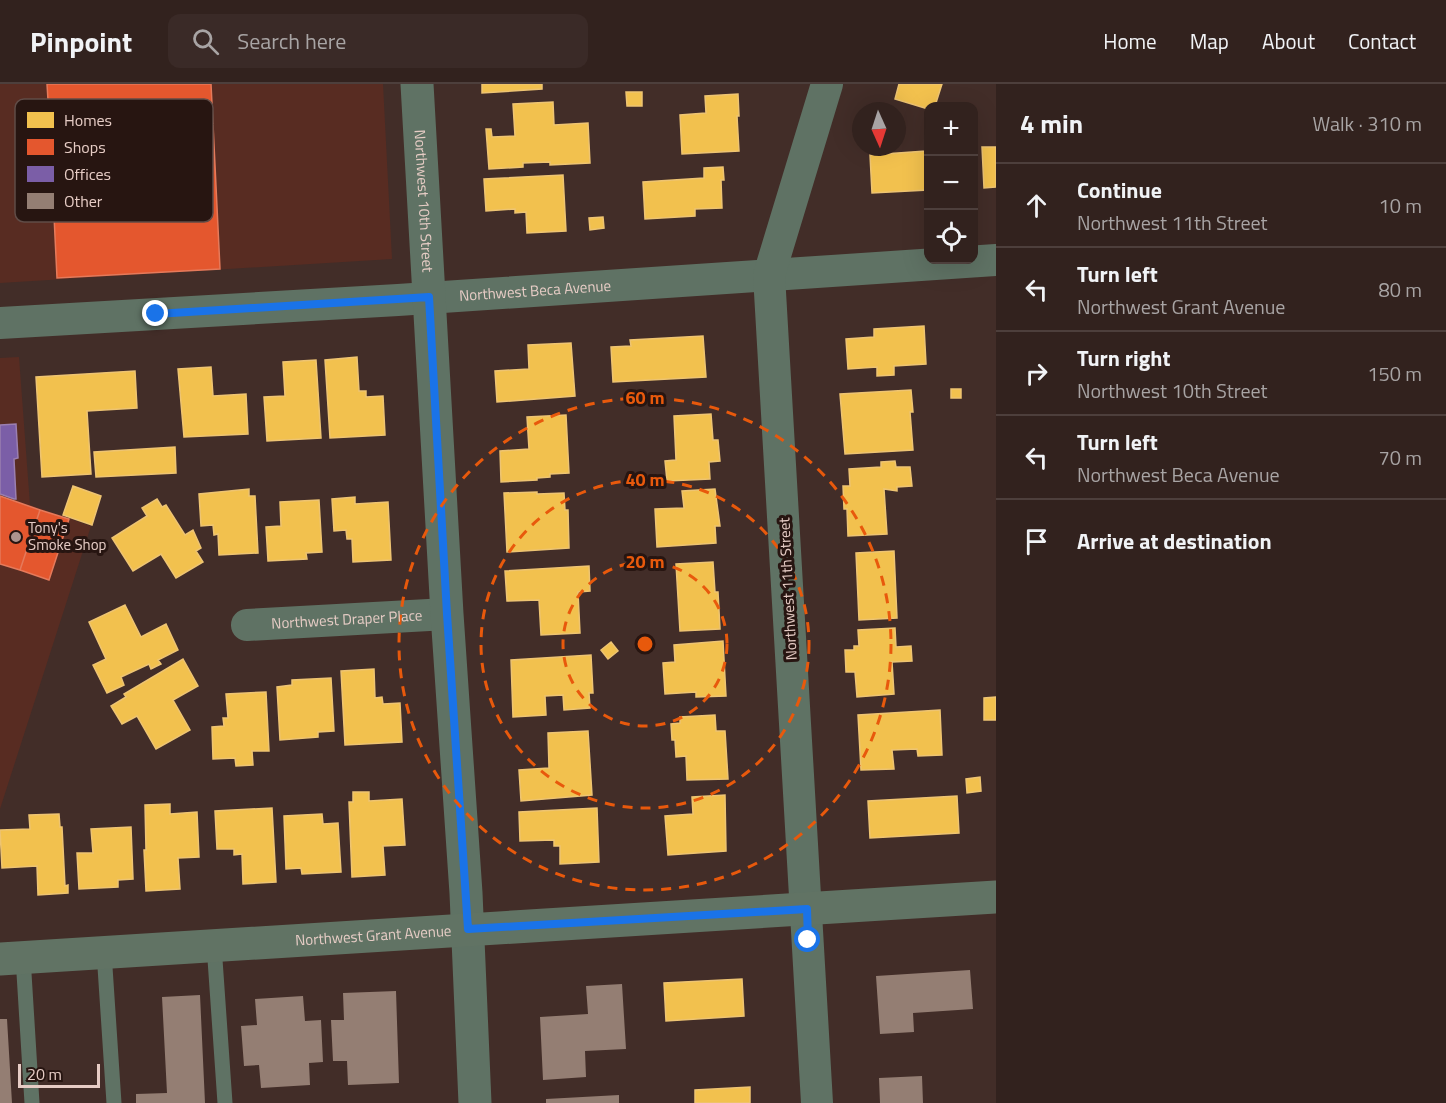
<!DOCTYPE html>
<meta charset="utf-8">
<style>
:root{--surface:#32221e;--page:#3a2a27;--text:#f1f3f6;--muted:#a8a4a4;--line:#4d3f3c}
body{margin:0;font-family:"Titillium Web",sans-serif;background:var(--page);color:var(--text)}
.controls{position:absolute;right:18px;top:18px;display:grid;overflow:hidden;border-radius:12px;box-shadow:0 6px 24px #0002}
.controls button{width:54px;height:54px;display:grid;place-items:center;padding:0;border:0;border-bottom:2px solid var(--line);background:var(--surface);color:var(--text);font:30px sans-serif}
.compass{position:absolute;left:852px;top:18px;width:54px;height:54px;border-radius:50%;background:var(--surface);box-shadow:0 6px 24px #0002;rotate:177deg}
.scale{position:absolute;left:18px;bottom:15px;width:82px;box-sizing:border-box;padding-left:6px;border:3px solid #e6ccc5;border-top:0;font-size:16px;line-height:21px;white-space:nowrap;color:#e6ccc5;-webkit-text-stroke:4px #271511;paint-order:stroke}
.stop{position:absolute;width:18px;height:18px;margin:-14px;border:4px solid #1a73e8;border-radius:50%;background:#fff}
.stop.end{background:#1a73e8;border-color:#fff;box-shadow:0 2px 6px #0008}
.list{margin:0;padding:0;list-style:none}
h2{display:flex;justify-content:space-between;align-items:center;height:78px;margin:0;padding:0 24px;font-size:26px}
h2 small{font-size:20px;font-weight:400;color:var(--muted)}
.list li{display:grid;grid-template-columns:39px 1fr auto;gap:18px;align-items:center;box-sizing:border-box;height:84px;padding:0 24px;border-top:2px solid var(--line)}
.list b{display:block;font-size:22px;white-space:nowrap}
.list p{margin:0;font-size:20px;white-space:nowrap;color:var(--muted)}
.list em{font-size:20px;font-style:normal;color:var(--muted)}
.icon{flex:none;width:33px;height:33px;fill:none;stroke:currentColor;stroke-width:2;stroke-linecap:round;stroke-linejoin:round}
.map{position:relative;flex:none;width:996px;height:1019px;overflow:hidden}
header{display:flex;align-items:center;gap:36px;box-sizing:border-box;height:84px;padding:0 30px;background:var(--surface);border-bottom:2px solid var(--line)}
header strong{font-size:28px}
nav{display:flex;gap:33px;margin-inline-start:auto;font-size:21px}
.search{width:420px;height:54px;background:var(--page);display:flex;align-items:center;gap:15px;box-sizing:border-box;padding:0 21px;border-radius:12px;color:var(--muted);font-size:22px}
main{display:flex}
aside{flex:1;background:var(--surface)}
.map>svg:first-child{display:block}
</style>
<header>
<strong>Pinpoint</strong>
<div class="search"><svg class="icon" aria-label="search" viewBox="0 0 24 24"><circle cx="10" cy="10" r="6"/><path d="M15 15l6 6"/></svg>Search here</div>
<nav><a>Home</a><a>Map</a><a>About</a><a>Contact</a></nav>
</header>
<main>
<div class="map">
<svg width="996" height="1019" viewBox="0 0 996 1019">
<rect width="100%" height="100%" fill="#422d28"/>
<path fill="#582c22" d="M0 0H383L392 175 0 199Z
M19 273 30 421 91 442 0 725V274Z"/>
<path fill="#f2c14e" stroke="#eec472" stroke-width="1.5" d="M482 0H542V5L482 9Z
M899 0H942L935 22H928V25L895 15Z
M626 8H642V22H627Z
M738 10 739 32H737L739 67 682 70 680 31 706 29 705 12Z
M553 18 554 41 588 39 590 79 550 81V78L523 79V83L489 85 486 45H491L492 53 515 52 513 20Z
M928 47V106L872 109 870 71 926 67 925 48Z
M982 63H996V103L984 104Z
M723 83 724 96H721L722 124 695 125V132L645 135 643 98 704 94V84Z
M563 91 566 147 527 149 526 128 515 129V125L486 127 484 95Z
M603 133 604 144 590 146 589 134Z
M924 242 926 280 894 282V291L877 292V283L848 285 846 255 874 253V245Z
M703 252 706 293 613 298 611 263 631 262 630 256Z
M571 259 575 312 497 318 495 287 529 285 528 261Z
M357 273 359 307H366V313L383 312 385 351 330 354 325 276Z
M316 276 321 354 267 357 264 313 285 312 283 278Z
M211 283 213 312 246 310 248 350 184 353 178 285Z
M135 287 137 324 87 327 91 390 42 393 36 293Z
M951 305H961V314H951Z
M911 306 913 328H910L913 366 845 370 840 310Z
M711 330 713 356H718L720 377 709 378 710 395 667 397 665 377 676 376 674 332Z
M566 331 569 389 550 390V393L537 394V396L501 398 500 367 529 365 527 333Z
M175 363 176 389 96 393 94 368Z
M895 377 896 383H910L912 402 897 403V407L884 405 887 450 848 452 847 425H844L843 402H850L849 385 881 383V378Z
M73 402 101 412 92 441 63 431Z
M249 405V412H255L258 469 219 471 218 450 214 451 213 441 201 442 199 410Z
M715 405 720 442H715L716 459 657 463 655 425 684 424 682 407Z
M537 408V410L564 409 565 426H568L569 464 507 468 504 409Z
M355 413V420L388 418 391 476 353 478 352 455H347L346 446 334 447 332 415Z
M157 415 162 423 166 421 185 451 193 446 201 464 196 467 203 478 176 494 161 470 133 487 112 454 147 432 142 424Z
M319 416 322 468 306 469 307 475 268 477 266 443 281 442 280 418Z
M894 467 897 534 859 536 856 469Z
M713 478 715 508H718L720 545 680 547 676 480Z
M589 482 590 507 578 508 580 549 541 551 539 516 507 517 505 487Z
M125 521 141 553 166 540 178 566 158 576 161 580 151 585 149 580 121 593 124 601 107 609 93 581 106 575 89 538Z
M895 544 896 563 911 562 912 577 892 578 894 610 857 613 855 588H846L845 566H854V562H859L858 546Z
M723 557 726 612 696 613V608L665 610 663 579 675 578 674 561Z
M611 558 618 567 608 575 601 566Z
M591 571 593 609H589L590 624 564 626 563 611 545 612 546 631 513 633 511 576Z
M183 575 198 602 173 616 190 646 156 665 137 632 122 640 111 622 126 613 124 610Z
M374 585 375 614 382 613 383 620 400 619 402 658 345 661 341 587Z
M331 594 334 647 318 648V653L280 656 277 603 292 601V596Z
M266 608 269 667H252L253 681 236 682 235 674 213 675 212 643 224 642 223 634H228L226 610Z
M996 613V636H984V614Z
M940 626 942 671 918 672 917 665 892 666 894 685 861 686 858 631Z
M715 631 716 647H725L728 695 687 696 686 672 676 673 675 656H672L671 640 680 639V633Z
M588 647 592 711 521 717 519 686 549 684 548 649Z
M980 693 981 707 967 709 966 695Z
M353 708H369V717L402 715 405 761 383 762 385 791 352 793 349 718H353Z
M725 711 726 767 668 771 665 732 693 730 692 713Z
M957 712 959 749 870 754 868 717Z
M170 720V730L197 728 199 773 178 774 180 805 146 807 144 766H146L145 721Z
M272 724 276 798 243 800 242 770 234 771V765H217L215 727Z
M597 724 599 778 560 780V762H554V756L520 757 519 728Z
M59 730 60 743H62L65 802 68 801V809L38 811 37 782 2 784 0 746 30 745 29 731Z
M322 730 323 740 338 739 341 788 302 790 301 784 286 785 284 732Z
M131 743 133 795 118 796V803L79 805 77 769H93L91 745Z
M742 895 744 932 666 937 664 899Z
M750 1003V1019H695V1006Z"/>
<path fill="#e4572e" stroke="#e57a5b" stroke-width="1.5" d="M47 0H211L213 40 50 48Z
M213 40 220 185 57 194 50 48Z
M0 412 40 426 20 486 0 480Z
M40 426 69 435 49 496 20 486Z"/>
<path fill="#7b5ea7" stroke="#9b7fb0" stroke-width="1.5" d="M16 340 18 374 14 375 16 415H14L0 410V341Z"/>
<path fill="#947e73" d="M970 886 973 925 913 929 914 948 880 950 876 892Z
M622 900 626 965 585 967 586 993 543 996 540 933 588 930 586 902Z
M396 907 399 999 348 1001 347 977H333L331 936H344L343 909Z
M200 911 205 1019H136V1010L167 1009 162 913Z
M303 912 305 937 321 936 323 978 309 979 310 1001 261 1004 259 981 244 982 241 942 257 941 255 915Z
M0 935H7L12 1019H0Z
M922 992 923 1019H880L879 994Z
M619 1011V1019H546V1015Z"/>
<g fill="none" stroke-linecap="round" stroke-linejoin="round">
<path stroke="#5f7264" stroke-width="15" d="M214 861 225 1019
M104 868 114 1019
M23 873 32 1019"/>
<g stroke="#5f7264" stroke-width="32">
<path id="s1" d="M0 239 398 216 996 176"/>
<path id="s2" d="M247 541 447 530"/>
<path d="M817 1019 769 191 827 0"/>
</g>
<path stroke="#5f7264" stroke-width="33" id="s3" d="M417 0 447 530 466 809 475 1019"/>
<path stroke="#617364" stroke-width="33" id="s4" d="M0 875 996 813"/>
</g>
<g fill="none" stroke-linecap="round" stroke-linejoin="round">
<path stroke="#1a73e8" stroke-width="8" d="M156 230 429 213 447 530 468 845 807 825 808 856"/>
</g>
<g fill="none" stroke="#e8590c" stroke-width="3" stroke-dasharray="10 8">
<circle cx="645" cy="560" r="82"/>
<circle cx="645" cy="560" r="164"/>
<circle cx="645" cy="560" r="246"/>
</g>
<circle fill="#ad948e" stroke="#271511" stroke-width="2" cx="16" cy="453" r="6"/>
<g text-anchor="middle" stroke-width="6" stroke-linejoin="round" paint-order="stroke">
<g font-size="15" fill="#e6ccc5" stroke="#271511">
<text dy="5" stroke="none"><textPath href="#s3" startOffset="117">Northwest 10th Street</textPath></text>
<text dy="5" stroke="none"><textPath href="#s1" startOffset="536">Northwest Beca Avenue</textPath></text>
<text transform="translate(788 505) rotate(-93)" y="5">Northwest 11th Street</text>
<text dy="5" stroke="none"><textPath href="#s2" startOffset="100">Northwest Draper Place</textPath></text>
<text dy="5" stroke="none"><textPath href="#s4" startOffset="374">Northwest Grant Avenue</textPath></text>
</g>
<g font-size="15" fill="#e6ccc5" stroke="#271511" text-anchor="start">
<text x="28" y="449">Tony's<tspan x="28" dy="17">Smoke Shop</tspan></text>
</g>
</g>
<rect x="15" y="15" width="198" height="123" rx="9" fill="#271511" stroke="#604c47" stroke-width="1.5"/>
<rect x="27" y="28" width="27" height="16" fill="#f2c14e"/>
<rect x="27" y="55" width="27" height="16" fill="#e4572e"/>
<rect x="27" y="82" width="27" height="16" fill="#7b5ea7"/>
<rect x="27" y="109" width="27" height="16" fill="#947e73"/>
<g font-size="16" fill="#e6ccc5">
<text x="64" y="42">Homes</text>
<text x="64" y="69">Shops</text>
<text x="64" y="96">Offices</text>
<text x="64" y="123">Other</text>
</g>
<circle cx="645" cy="560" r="9" fill="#e8590c" stroke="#271511" stroke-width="3"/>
<g font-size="18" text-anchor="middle" font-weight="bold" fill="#e8590c" stroke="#271511" stroke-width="6" stroke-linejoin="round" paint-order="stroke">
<text x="645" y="320">60 m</text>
<text x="645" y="402">40 m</text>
<text x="645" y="484">20 m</text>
</g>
</svg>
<div class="controls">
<button>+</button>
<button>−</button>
<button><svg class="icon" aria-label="locate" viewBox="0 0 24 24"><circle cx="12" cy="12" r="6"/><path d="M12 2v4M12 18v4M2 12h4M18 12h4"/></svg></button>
</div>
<svg class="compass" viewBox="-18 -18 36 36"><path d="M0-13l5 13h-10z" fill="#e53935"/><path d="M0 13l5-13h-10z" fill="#a8a4a4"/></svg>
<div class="scale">20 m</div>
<div class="stop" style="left:808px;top:856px"></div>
<div class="stop end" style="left:156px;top:230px"></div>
</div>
<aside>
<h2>4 min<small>Walk · 310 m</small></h2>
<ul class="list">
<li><svg class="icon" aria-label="ahead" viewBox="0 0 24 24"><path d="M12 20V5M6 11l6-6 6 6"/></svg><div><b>Continue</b><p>Northwest 11th Street</p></div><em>10 m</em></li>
<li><svg class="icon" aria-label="left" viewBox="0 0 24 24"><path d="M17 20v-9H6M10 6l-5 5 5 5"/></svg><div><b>Turn left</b><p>Northwest Grant Avenue</p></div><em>80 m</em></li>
<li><svg class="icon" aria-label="right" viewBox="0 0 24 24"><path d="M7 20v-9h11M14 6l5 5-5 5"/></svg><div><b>Turn right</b><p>Northwest 10th Street</p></div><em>150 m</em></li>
<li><svg class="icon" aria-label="left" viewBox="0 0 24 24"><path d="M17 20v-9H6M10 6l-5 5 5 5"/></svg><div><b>Turn left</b><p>Northwest Beca Avenue</p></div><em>70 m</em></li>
<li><svg class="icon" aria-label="arrive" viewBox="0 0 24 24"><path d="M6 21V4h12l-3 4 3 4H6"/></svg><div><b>Arrive at destination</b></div></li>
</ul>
</aside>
</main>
